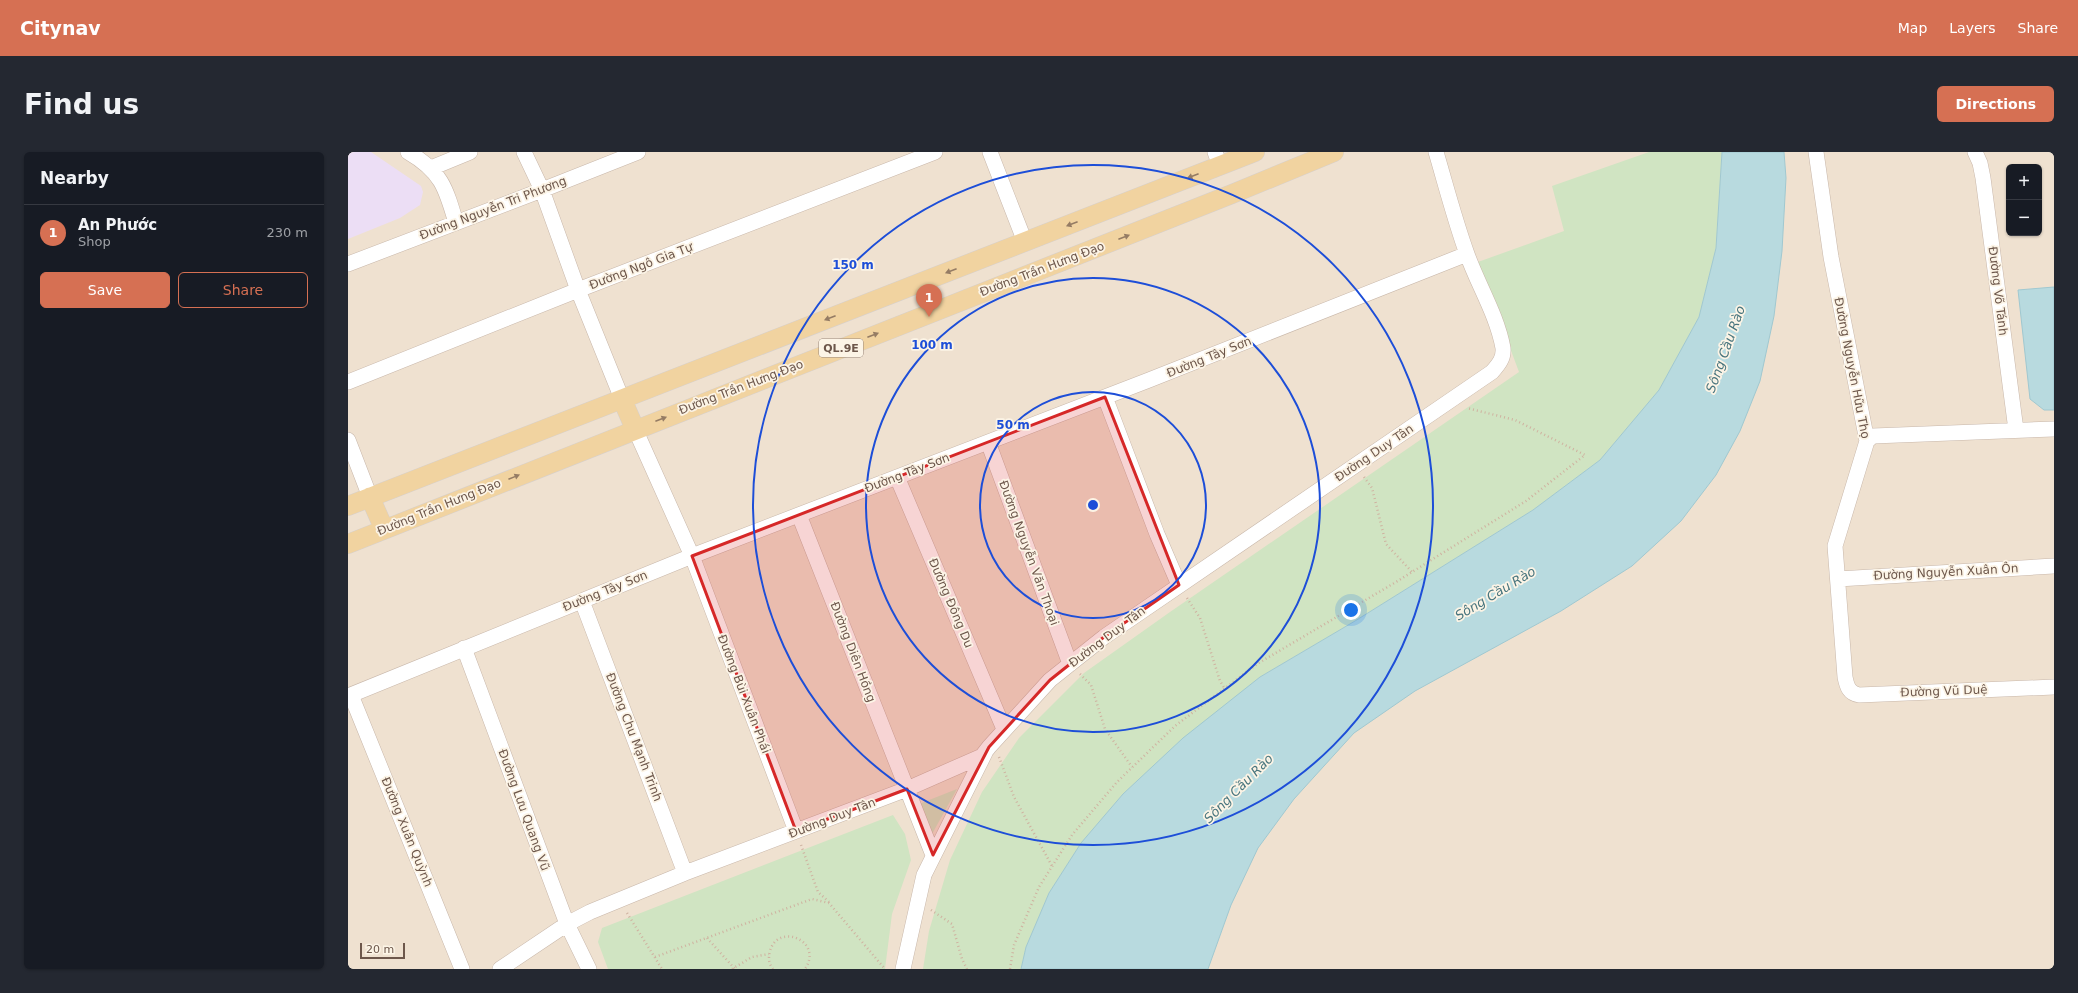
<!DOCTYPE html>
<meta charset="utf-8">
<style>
:root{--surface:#171b24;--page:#242831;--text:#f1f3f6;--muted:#9ea1a6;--line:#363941;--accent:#d67053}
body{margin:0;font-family:"DejaVu Sans",sans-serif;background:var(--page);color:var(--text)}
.controls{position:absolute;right:12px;top:12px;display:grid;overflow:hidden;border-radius:6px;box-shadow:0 1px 3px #0004}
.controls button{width:36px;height:36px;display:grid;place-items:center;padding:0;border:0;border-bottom:1px solid var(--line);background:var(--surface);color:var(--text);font:20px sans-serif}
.scale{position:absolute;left:12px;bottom:10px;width:45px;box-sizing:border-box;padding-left:4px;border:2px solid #6d574b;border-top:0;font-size:11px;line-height:14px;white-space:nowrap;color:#6d574b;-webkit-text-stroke:3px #fcf4e6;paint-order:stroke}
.you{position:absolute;left:1003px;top:458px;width:14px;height:14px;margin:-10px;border:3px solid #fff;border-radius:50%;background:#1a73e8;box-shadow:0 0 0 6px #1a73e833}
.badge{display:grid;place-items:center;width:26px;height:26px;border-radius:50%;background:var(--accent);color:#fff;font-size:13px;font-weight:700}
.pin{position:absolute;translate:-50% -33px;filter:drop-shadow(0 1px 2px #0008)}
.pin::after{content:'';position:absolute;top:21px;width:14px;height:12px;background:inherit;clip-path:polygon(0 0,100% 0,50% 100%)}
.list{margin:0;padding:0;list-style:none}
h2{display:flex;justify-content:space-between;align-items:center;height:52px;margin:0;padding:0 16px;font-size:17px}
h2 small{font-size:13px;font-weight:400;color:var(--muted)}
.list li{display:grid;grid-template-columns:26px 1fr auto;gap:12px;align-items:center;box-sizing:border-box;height:56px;padding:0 16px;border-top:1px solid var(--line)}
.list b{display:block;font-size:15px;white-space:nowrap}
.list p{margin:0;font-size:13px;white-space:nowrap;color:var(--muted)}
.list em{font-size:13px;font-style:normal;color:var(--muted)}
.actions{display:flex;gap:8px;padding:12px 16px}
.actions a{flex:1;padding:9px 0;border:1px solid var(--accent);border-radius:6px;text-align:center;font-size:14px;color:var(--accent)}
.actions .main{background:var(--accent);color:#fff}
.map{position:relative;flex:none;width:1706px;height:817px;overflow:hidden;border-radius:6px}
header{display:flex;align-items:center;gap:24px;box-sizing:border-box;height:56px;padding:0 20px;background:var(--accent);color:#fff}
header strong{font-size:19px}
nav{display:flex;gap:22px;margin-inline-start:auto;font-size:14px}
.intro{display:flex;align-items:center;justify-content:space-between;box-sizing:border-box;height:96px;padding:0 24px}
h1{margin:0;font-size:28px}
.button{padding:10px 18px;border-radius:6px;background:var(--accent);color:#fff;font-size:14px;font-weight:700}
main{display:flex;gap:24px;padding:0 24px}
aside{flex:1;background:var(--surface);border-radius:6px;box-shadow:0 1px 3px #0004}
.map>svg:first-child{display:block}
</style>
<header>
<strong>Citynav</strong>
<nav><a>Map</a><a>Layers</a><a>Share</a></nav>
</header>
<div class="intro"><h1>Find us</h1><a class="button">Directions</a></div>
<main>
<aside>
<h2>Nearby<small></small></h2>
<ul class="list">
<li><span class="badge">1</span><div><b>An Phước</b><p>Shop</p></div><em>230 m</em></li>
</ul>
<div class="actions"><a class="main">Save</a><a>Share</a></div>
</aside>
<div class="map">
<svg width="1706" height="817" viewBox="0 0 1706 817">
<rect width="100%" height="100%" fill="#f9efe1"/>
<path fill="#efe1d0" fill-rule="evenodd" d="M0 0H1706V817H0ZM1661 15H1691V81H1661Z"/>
<path fill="#ecdef5" d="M0 0H23L73 34 75 40 72 53 52 66 0 87Z"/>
<path fill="#d0e4c2" d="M1301 0H1374L1368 96 1351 165 1311 238 1252 308 1185 358 1007 469 912 525 775 642 733 691 701 741 678 795 673 817H575L581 779 602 708 634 640 671 586 736 521 822 460 1171 220 1130 110 1216 79 1204 34Z
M609 637 584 682 571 652Z
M545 663 557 682 563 708 544 762 537 817H260L250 790 254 776Z"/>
<path fill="#b8dadf" stroke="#a0c8d0" d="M1374 0H1436L1438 26 1434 99 1426 164 1412 229 1392 279 1368 323 1333 369 1284 414 1213 459 1067 539 1006 581 946 647 910 696 883 753 860 817H673L678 795 701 741 733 691 775 642 835 586 912 525 1007 469 1185 358 1252 308 1311 238 1351 165 1368 96Z
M1706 135V258H1696L1682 247 1670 138Z"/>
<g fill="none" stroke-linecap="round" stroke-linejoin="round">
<defs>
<path id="minor" d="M60 0C93 19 98 36 108 71
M176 0 194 38 230 138 274 247
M642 0 677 90
M867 0 872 14
M1468 0 1483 105 1519 289 1487 394 1497 525C1499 535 1501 541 1511 543L1706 535
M1627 0 1632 11 1635 26 1668 278
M83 16 122 0
M0 112 194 38 290 0
M0 230 230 138 587 0
M757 245 809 382 831 433
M287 277 344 404 448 679
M0 288 22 345
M1519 289 1525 284 1706 277
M640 290 722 512
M549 325 656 577
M451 363 585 703
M1490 427 1706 414
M234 449 337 721
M116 496 219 772 241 817
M3 543 114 817
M0 544 344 404 801 228 1119 102
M152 817 219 772 242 760 337 721 559 637 634 604 641 595 702 528 756 485 1144 220C1151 212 1156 206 1155 196 1149 163 1130 133 1119 102 1107 69 1098 34 1088 0
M555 817 576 723 637 601"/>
<path id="major" d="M274 247 287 277
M22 345 36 377
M0 354 907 0
M0 392 884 42 986 0"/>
</defs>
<use href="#minor" stroke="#c8b7aa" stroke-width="16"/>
<use href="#major" stroke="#d6d0cd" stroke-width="20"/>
<path stroke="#cfb2a0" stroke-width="2.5" stroke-dasharray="1 3" stroke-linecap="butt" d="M1016 325 1024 336 1038 392 1064 420
M839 446 852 466 872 529 877 537
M732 522 743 533 757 577 784 615
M651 605 666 645 704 714
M453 693 470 740 481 750
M583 758 604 772 614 807 619 817
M279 761 314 817
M359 786 387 817
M307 805 464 747 481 751 537 817
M384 817 404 805 421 802
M425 817C421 812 420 806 422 799 430 770 476 789 457 817
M662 817 666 793 691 735 724 683 769 630 827 574 909 512 1048 430 1178 349 1237 303 1167 268 1119 256"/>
<use href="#minor" stroke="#fff" stroke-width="15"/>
<use href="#major" stroke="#f1d3a0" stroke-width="19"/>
</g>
<defs><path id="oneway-solid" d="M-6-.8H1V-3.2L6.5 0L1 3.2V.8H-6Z"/></defs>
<g fill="#957c64">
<use href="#oneway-solid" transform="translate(845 24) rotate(159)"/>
<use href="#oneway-solid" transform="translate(724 72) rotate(159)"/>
<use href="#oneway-solid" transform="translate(776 85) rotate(-21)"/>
<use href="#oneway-solid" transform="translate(603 119) rotate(159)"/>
<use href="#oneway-solid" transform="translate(482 166) rotate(159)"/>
<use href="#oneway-solid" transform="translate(525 183) rotate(-21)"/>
<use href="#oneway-solid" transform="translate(313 267) rotate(-21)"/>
<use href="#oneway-solid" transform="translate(166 325) rotate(-22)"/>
</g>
<path fill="#d62828" fill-opacity="0.2" stroke="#d62828" stroke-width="3" stroke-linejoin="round" d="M757 245 831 433 756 485 702 528 641 595 585 703 559 637 448 679 344 404Z"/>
<g fill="none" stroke="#1d4ed8" stroke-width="2">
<circle cx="745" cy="353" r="113"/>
<circle cx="745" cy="353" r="227"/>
<circle cx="745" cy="353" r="340"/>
</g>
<g text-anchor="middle" stroke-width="3.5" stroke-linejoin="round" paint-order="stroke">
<rect fill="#fcf4e6" stroke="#98867a" stroke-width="1" x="471" y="187" width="44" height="18" rx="3"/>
<g font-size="11" font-weight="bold" fill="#6d574b">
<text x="493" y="200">QL.9E</text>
</g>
<g font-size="12" fill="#6d574b" stroke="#fcf4e6">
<text transform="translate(145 56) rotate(-21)" y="4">Đường Nguyễn Tri Phương</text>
<text transform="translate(293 114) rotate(-21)" y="4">Đường Ngô Gia Tự</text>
<text transform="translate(694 117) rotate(-21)" y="4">Đường Trần Hưng Đạo</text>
<text transform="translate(1650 139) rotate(83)" y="4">Đường Võ Tánh</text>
<text transform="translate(861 205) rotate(-22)" y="4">Đường Tây Sơn</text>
<text transform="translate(1504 216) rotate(79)" y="4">Đường Nguyễn Hữu Thọ</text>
<text transform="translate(393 235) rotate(-21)" y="4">Đường Trần Hưng Đạo</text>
<text transform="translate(1026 301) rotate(-34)" y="4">Đường Duy Tân</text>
<text transform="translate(559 321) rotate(-21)" y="4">Đường Tây Sơn</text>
<text transform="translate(91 355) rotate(-22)" y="4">Đường Trần Hưng Đạo</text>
<text transform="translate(681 401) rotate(70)" y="4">Đường Nguyễn Văn Thoại</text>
<text transform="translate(1598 420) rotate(-3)" y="4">Đường Nguyễn Xuân Ôn</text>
<text transform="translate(257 439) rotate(-22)" y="4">Đường Tây Sơn</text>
<text transform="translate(603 451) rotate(67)" y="4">Đường Đông Du</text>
<text transform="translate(759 485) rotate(-37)" y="4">Đường Duy Tân</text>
<text transform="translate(505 500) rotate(69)" y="4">Đường Diên Hồng</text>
<text transform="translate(1596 539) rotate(-2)" y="4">Đường Vũ Duệ</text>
<text transform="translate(396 542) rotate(69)" y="4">Đường Bùi Xuân Phái</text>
<text transform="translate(286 585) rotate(69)" y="4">Đường Chu Mạnh Trinh</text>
<text transform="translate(176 658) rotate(70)" y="4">Đường Lưu Quang Vũ</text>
<text transform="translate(484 666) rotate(-21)" y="4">Đường Duy Tân</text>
<text transform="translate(59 680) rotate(68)" y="4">Đường Xuân Quỳnh</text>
</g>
<g font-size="13" font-style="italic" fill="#48757e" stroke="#fcf4e6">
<text transform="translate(1377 197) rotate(-70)" y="5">Sông Cầu Rào</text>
<text transform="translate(1147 441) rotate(-31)" y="5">Sông Cầu Rào</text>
<text transform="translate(890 636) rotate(-45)" y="5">Sông Cầu Rào</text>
</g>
</g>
<circle cx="745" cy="353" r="6" fill="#1d4ed8" stroke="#fcf4e6" stroke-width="2"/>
<g font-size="12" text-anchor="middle" font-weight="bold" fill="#1d4ed8" stroke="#fcf4e6" stroke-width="3.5" stroke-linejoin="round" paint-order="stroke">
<text x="505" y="117">150 m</text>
<text x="584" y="197">100 m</text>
<text x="665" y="277">50 m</text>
</g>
</svg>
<div class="controls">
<button>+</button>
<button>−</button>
</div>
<div class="scale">20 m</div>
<div class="you"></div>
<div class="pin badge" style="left:581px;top:165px">1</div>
</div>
</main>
